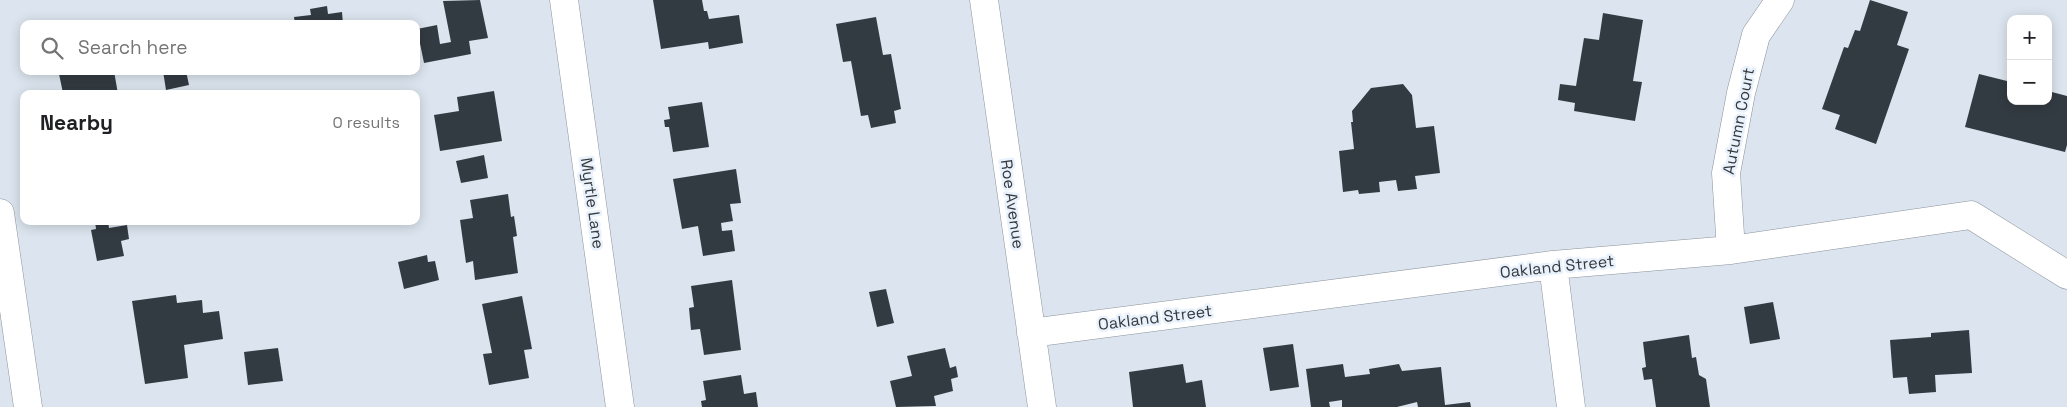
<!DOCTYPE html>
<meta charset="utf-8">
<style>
:root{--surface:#fff;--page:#f6f6f6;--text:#202124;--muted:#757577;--line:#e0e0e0}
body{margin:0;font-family:"Space Grotesk",sans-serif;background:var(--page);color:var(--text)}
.controls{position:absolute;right:15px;top:15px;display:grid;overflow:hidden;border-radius:10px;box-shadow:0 2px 12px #0003}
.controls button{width:45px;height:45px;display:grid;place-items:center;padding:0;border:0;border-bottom:1px solid var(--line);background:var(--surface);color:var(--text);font:25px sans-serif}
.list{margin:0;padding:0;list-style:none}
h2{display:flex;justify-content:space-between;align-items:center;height:65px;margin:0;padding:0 20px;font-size:21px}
h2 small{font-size:16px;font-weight:400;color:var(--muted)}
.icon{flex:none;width:28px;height:28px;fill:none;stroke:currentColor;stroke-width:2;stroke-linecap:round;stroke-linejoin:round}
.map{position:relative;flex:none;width:2067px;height:407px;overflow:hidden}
.search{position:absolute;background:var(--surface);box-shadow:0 2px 12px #0003;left:20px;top:20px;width:400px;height:55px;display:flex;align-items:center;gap:12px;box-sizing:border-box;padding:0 18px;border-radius:10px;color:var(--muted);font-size:19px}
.panel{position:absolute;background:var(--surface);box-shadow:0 2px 12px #0003;left:20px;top:90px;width:400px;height:135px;border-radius:10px}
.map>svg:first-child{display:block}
</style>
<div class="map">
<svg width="2067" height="407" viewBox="0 0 2067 407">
<rect width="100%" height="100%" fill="#dce5ef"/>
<path fill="#333b42" d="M480 0 488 38 469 41 471 54 424 63 417 29 437 25 440 44 451 42 443 1Z
M653 0H702L704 11H707L709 19 739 15 743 43 709 49 708 42 661 49Z
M1870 0 1908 12 1897 45 1909 49 1876 144 1835 129 1840 115 1822 109 1844 47 1848 48 1855 30 1860 31Z
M327 6 328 14 342 12 343 24H295L294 17 311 15 310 9Z
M1603 13 1643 20 1633 81 1642 82 1635 121 1574 111 1575 103 1558 100 1560 84 1576 86 1584 38 1599 40Z
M876 17 883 55 891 54 901 109 894 111 896 123 871 128 868 115 861 116 851 61 843 62 836 24Z
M54 71H114L118 94H71V91L63 93 59 74 55 75Z
M163 71H186L189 85 166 90Z
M1979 74 2011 82V101H2048V91L2067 96V145L2065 152 1965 127Z
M1403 84 1412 95 1416 128 1434 126 1440 173 1415 176 1417 189 1398 191 1396 180 1379 182 1380 192 1359 194 1358 190 1343 192 1339 151 1354 149 1351 122H1353L1352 111 1371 88Z
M494 91 502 141 440 151 434 115 459 111 457 97Z
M702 102 709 147 673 152 669 127H665L664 120 670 119 668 107Z
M484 155 488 178 461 183 456 161Z
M736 169 741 203 730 204 733 221 721 223 722 231 732 230 735 251 703 256 698 226 682 229 673 179Z
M508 194 511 217 514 216 517 236 513 237 518 273 475 280 473 261 466 263 460 220 473 218 470 200Z
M95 221H108L109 228 127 225 129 239 121 241 124 256 97 261 91 230 96 229Z
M427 255 428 262 435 261 439 280 404 289 398 262Z
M732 280 741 350 704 355 700 329 691 330 689 308 694 307 691 286Z
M886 289 894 323 877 327 869 292Z
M176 295 177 303 202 300 203 313 219 311 223 339 184 345 188 378 145 384 132 301Z
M522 296 532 349 524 350 529 378 489 385 483 354 492 353 482 304Z
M1773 302 1780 339 1750 344 1744 307Z
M1969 330 1972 373 1935 375 1936 392 1909 394 1907 377 1893 378 1890 340 1931 337V333Z
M1689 335 1692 358 1696 357 1699 375 1706 379 1710 407H1656L1652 379 1644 380 1642 368 1646 367 1643 342Z
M1293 344 1299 387 1270 391 1263 348Z
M278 348 283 381 248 385 244 352Z
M945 348 950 368 956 366 958 377 951 379 953 391 934 396 936 406 896 407 890 381 912 376 907 356Z
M1183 364 1186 383 1202 380 1206 407H1133L1129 372Z
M1343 364 1345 377 1370 374 1369 369 1399 364 1402 371 1441 367 1445 405 1470 402 1471 407H1418L1417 402 1397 407H1342V400L1329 402 1330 407H1311L1306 369Z
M741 375 744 394 756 392 758 407H702L701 401 706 400 703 381Z"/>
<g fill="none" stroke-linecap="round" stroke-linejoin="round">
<defs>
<path id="street" d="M564 0 620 407
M984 0 1042 407
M0 213 28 407
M1731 250 1726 173 1741 93 1756 35 1780 0
M1553 265 1571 407
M1031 333 1553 265 1731 250 1971 215 2067 275"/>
</defs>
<use href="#street" stroke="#8b939c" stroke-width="29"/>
<use href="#street" stroke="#fff" stroke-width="28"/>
</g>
<g text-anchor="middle" stroke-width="5" stroke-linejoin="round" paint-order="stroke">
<g font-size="16" fill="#34383b" stroke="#e9f2fc">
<text transform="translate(1738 121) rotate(-79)" y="6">Autumn Court</text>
<text transform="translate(593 203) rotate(82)" y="6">Myrtle Lane</text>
<text transform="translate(1013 204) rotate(82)" y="6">Roe Avenue</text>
<text transform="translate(1557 266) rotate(-6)" y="6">Oakland Street</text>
<text transform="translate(1155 317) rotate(-7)" y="6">Oakland Street</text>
</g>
</g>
</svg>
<div class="controls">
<button>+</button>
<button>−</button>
</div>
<div class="search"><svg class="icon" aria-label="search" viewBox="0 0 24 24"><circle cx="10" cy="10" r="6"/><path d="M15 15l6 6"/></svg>Search here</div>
<section class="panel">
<h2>Nearby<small>0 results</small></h2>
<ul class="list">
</ul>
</section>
</div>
